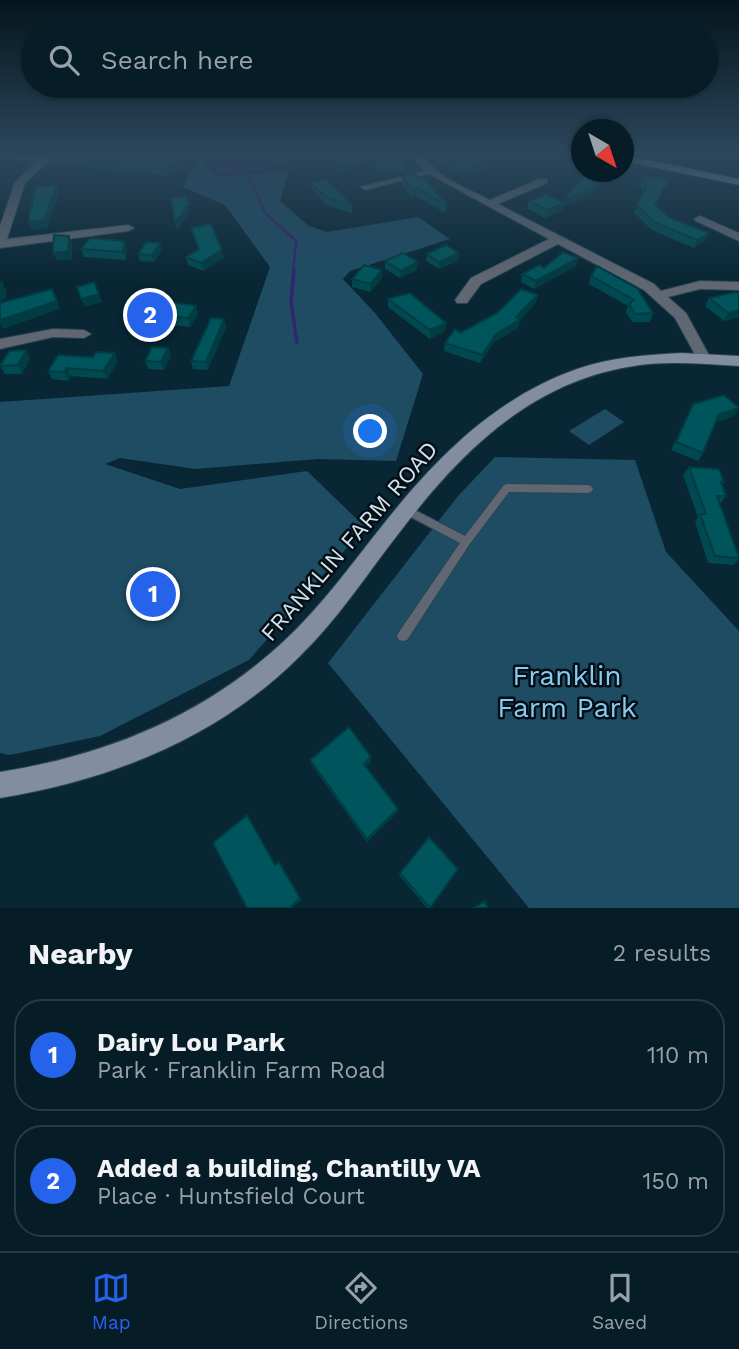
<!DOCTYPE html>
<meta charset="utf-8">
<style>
:root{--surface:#061c27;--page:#0f252f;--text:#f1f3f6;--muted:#98a1a7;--line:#273a44;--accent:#2563eb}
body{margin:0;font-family:"Work Sans",sans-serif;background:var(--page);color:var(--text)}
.compass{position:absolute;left:571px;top:119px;width:63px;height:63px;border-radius:50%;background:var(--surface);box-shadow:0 2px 5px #0004;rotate:141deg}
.you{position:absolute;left:371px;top:432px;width:24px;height:24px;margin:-18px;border:5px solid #fff;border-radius:50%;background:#1a73e8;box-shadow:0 0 0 10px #1a73e833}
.badge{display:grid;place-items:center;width:46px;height:46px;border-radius:50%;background:var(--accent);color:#fff;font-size:23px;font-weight:700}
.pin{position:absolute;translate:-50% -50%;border:4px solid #fff;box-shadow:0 2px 7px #0006}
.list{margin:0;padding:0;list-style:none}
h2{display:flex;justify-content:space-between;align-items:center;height:91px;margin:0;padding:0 28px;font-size:30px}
h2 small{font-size:23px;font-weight:400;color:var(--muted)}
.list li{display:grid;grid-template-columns:46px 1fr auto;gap:21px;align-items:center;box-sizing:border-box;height:112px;margin:0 14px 14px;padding:0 14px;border:2px solid var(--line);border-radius:28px}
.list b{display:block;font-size:26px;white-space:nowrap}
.list p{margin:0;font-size:23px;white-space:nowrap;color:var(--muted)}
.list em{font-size:23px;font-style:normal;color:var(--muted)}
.icon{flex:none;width:38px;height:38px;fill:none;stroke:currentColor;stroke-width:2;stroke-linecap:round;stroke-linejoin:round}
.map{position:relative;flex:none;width:739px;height:908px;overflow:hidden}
.search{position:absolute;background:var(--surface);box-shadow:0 2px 5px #0004;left:21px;right:21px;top:21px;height:77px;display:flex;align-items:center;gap:18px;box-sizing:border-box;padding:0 24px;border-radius:38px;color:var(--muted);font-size:26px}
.sheet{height:343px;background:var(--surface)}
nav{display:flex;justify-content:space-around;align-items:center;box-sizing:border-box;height:98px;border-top:2px solid var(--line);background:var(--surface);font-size:19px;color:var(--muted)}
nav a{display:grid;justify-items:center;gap:4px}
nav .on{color:var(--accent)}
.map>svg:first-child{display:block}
</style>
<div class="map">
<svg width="739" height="908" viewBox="0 0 739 908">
<rect width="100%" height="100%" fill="#082634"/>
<path fill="#1e4c63" d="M200 156 216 177 289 170 280 201 309 226 327 232 418 217 450 239 350 271 343 279 375 313 423 374 396 461 318 459 195 469 120 458 105 464 180 489 307 471 365 527 249 660 100 736 10 755 0 753V402L229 386 270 267 225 205 183 187Z
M605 409 624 422 589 445 569 431Z
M495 457 635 460 666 552 739 631V908H529L328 663 458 496Z"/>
<path fill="#32266d" d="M214 153H293L272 170 218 176Z"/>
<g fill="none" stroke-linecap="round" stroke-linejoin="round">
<path stroke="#32266d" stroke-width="2.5" d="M249 176 265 213 296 241 293 272"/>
<path stroke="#32266d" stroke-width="3.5" d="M294 270 291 302 297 343"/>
<defs>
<path id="lane" d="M507 484 588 485 591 486 593 489 591 492 588 493 509 492 469 545 407 640 403 641 399 640 397 636 399 632 460 543 403 513 401 510 403 507 406 506 409 507 465 536 504 485Z"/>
<path id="street" d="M0 153 43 156 47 153H57L25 183 7 239 128 225 134 228 128 231 0 248V226L15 182 37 161 0 158Z
M413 153H423C434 177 467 188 490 200L539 179H547V183L498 204 654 284 661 291 700 281 739 282V290L700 289 668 297 686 313 710 357 708 360H698L675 318 644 290 558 244 481 284 467 303H457L455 300 471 278 549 239 429 174 365 190 360 187 425 171 418 165Z
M700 216 739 233V241L696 221 694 219Z
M53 329 84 330 91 334 84 338 53 337 0 349V339Z"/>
<path id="secondary" d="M624 155 739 179V185L624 161Z
M681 353 739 356V366C702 364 665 360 628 367 528 384 458 455 399 533 367 574 338 619 300 656 219 737 112 780 0 798V772C107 755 203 716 283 642 322 606 353 562 386 521 438 456 497 397 577 369 611 357 646 355 681 353Z"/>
</defs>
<use href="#lane" stroke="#284451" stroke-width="2"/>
<use href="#street" stroke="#284451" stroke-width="2"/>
<use href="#secondary" stroke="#284451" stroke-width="2"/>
<use href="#lane" fill="#606772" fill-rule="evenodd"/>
<use href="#street" fill="#606772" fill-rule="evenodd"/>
<use href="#secondary" fill="#828e9f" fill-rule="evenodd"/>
</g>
<path fill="#004950" d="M61 153H178L179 155 175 157 181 158 183 165 168 176 59 163 56 156Z
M332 153H359L361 156V163H353L340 174Z
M431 153H461L483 163 482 170 463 176 438 162 439 155 431 154Z
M398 158 405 166V173L376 174V167Z
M603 176 601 183 589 197 563 206 562 211 545 218 527 208 529 201 562 203Z
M402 177 447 204 446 211 445 213 416 196 412 198 402 184Z
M641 177 670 178 656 206 670 218 706 240 694 248 652 230 634 213 643 193 639 184Z
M311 182 352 205V213L326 205 312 189Z
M191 228 224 258 203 271 188 265 186 257 198 250Z
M127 248 126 260 84 257 81 249Z
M162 251 154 262 140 261 138 254Z
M459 253 458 261 439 269 426 261 427 254Z
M578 258 576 266 534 289 521 282 522 274Z
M385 261 417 270 400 278 385 269Z
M597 266 653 313 650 322H632L626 312 628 306 589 284 591 276Z
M382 270V278L370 292 352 287V279Z
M739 293V317L724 321 705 306 709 298Z
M388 299 446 323 445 331 430 339 388 307Z
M536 303 520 320 518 328 494 342 480 363 444 351 445 343 460 333Z
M196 306 198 314 190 327 135 321 132 313Z
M224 319 226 327 208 370 193 369 191 361Z
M168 348 171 356 164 370 148 369 145 361Z
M26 350 30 359 22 374H5L0 366Z
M118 361 107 379 71 376 68 381 52 379 48 371Z
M693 404 739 408 734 416 716 422 703 453 698 461 671 450Z
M689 467 724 482 722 486 726 496 720 504 739 556V559L733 565 708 563 695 522 698 517 683 475Z
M310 760 371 762 366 766 398 809 397 813 367 842 311 764Z
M458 869 429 908H427L399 875 400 873Z"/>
<path fill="#003c41" d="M166 153H178L179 155 162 162 160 155Z
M353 156V163L340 174 339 167Z
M181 158 183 165 168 176 166 169Z
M483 163 482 170 463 176V169Z
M603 176 601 183 589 197 563 206 562 211 545 218 546 210 562 204 564 199Z
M57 185 60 192 47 228 32 230 28 222Z
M417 188 416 196 412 198V190Z
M189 204 190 211 177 231 175 223Z
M709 233 706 240 694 248 697 240Z
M69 236 72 244V259L57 261 53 253Z
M124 241 127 248 126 260 123 252Z
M160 243 162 251 154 262 152 255Z
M222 250 224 258 203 271 201 263Z
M459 253 458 261 439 269V262Z
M578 258 576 266 534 289 536 281Z
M418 262 417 270 400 278 401 271Z
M382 270V278L370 292V284Z
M2 282 6 290V298L0 302V291Z
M52 289 60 309 3 329 0 323V320Z
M99 294 102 302 85 307 81 299Z
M538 295 536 303 519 321 520 320 518 328 494 342 480 363 482 355 496 334 516 317Z
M196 306 198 314 190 327 188 318Z
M739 310V317L724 321 728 313Z
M224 319 226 327 208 370 206 362Z
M446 323 445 331 430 339V330Z
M168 348 171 356 164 370 161 362Z
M26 350 30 359 22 374 18 365Z
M115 353 118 361 107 379 103 371Z
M67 368 71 376 68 381 64 372Z
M739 408 734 416 714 423 719 414Z
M371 757V762L365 768 364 764Z
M398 809 397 813 367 842V839Z
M279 862 302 900 293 908H290Z"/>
<path fill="#00555d" stroke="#003c41" stroke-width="2" d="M61 153H123L150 159 156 157 154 153H149H166L160 155 181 158 166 169 56 156Z
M334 153H359L361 156H353L339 167Z
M379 153H398L397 158 405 166 376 167Z
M450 153H461L483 163 463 169 439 155Z
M414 174 420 179H425L447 204 446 205 417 188 412 190 402 177Z
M584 176H603L591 190 564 199Z
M641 177 670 178 655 205 670 218 709 233 697 240 655 222 637 205 647 187Z
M326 179 352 205 326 197 311 182Z
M57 185 44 220 28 222 36 187Z
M546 194 564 203 546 210 529 201Z
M186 196 189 204 175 223 171 198Z
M211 224 222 250 201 263 186 257 199 249 191 228Z
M54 235 69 236 68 251 53 253Z
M90 238 124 241 123 252 81 249Z
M146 242 160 243 152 255 138 254Z
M446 245 459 253 439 262 427 254Z
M563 252 578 258 536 281 522 274 539 265 544 268Z
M403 253 418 262 401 271 385 261Z
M364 265 382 270 370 284 352 279Z
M597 266 637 288 653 313 635 314 629 304 634 300 591 276Z
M0 282H2V290L0 291Z
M94 282 99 294 81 299 77 287Z
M52 289 57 301 0 320V303Z
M521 289 538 295 516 317 520 320 496 334 482 355 445 343 455 329 460 333 497 313Z
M736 292 739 293V310L728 313 709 298Z
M410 293 446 323 430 330 388 299Z
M145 298 196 306 188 318 132 313Z
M211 318 224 319 206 362 191 361Z
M152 347 168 348 161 362 145 361Z
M26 350 18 365 0 366 9 351Z
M96 352 115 353 103 371 67 368 64 372 48 371 58 355 93 357Z
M724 395 739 408 719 414 703 453 676 442 693 404Z
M689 467 719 469 724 482H721L726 496H717L739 558 715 556 700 514H706Z
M349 727 371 757 364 764 398 809 367 839 310 760Z
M247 815 275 865 279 862 300 898 290 908H247L213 843Z
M429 837 458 869 430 908 400 873Z
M485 901 488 908H473Z"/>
<linearGradient id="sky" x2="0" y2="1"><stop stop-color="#04151d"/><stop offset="0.55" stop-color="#2c475c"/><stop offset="1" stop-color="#2c475c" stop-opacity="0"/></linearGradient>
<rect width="739" height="280" fill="url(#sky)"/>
<g text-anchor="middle" stroke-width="5" stroke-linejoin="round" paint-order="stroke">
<g font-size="23" fill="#d2e3ec" stroke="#040e14">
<text transform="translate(349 541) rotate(-49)" y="8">FRANKLIN FARM ROAD</text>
</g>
<g font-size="28" fill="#86ccf2" stroke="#040e14">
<text x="567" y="685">Franklin<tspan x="567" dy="32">Farm Park</tspan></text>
</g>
</g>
</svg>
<svg class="compass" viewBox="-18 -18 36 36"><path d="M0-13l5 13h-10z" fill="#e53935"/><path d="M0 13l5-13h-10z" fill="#98a1a7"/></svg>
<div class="you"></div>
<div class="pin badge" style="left:153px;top:594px">1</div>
<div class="pin badge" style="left:150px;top:315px">2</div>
<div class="search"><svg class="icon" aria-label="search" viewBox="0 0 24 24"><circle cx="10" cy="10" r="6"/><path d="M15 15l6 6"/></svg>Search here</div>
</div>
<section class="sheet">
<h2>Nearby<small>2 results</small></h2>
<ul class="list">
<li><span class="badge">1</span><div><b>Dairy Lou Park</b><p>Park · Franklin Farm Road</p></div><em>110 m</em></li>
<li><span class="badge">2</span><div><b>Added a building, Chantilly VA</b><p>Place · Huntsfield Court</p></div><em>150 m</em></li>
</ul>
</section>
<nav>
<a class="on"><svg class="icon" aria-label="map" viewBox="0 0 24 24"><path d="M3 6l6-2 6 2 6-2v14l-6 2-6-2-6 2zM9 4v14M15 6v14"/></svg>Map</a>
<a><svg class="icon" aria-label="directions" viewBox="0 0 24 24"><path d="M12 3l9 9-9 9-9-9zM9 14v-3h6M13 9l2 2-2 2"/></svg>Directions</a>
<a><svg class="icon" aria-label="saved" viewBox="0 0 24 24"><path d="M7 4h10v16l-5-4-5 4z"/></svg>Saved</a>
</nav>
